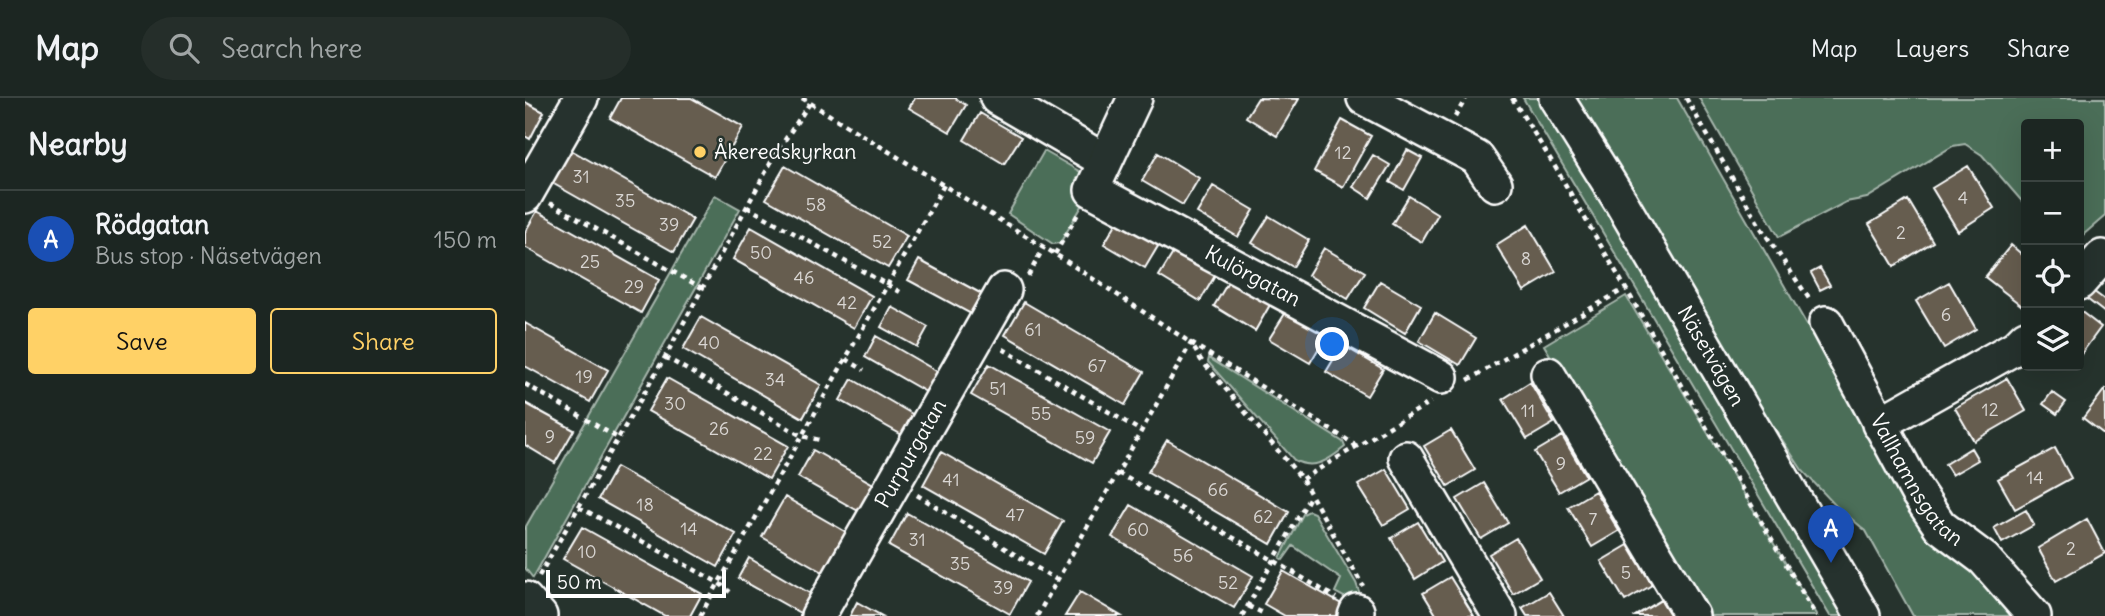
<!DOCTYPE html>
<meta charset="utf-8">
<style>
:root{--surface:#1c2622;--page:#252e2a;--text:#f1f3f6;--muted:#a0a5a5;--line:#3a4340;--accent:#ffd166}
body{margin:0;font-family:Delius,sans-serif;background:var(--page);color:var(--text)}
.controls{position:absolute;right:21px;top:21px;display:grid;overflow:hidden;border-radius:7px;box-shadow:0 7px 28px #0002}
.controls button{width:63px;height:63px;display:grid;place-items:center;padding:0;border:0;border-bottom:2px solid var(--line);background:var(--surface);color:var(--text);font:35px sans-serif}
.scale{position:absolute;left:21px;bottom:18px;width:180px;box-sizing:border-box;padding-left:7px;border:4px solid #fff;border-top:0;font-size:19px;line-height:24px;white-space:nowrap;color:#fff;-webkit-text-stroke:5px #26332d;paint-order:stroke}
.you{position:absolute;left:808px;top:247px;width:24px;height:24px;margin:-18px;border:5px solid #fff;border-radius:50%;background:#1a73e8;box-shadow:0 0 0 10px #1a73e833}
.badge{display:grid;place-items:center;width:46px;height:46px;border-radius:50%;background:var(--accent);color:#fff;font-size:23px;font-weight:700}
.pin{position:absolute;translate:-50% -58px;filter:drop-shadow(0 2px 4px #0008)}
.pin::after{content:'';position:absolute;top:37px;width:24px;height:21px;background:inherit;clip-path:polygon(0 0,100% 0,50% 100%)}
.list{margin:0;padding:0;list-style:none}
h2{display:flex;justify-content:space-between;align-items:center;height:91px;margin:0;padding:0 28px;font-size:30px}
h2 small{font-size:23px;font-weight:400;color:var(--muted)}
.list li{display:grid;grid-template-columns:46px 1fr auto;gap:21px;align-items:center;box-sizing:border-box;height:98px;padding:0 28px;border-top:2px solid var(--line)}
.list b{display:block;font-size:26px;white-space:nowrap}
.list p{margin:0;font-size:23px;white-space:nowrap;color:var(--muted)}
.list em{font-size:23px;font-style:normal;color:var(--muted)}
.actions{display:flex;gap:14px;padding:21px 28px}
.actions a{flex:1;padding:16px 0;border:2px solid var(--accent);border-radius:7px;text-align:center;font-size:24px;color:var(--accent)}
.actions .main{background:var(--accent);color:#111}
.icon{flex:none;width:38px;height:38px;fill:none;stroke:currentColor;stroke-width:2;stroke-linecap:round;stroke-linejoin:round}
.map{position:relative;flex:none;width:1580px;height:518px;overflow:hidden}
header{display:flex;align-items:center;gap:42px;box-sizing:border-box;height:98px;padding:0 35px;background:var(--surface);border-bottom:2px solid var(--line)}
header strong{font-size:33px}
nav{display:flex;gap:38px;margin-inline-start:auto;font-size:24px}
.search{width:490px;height:63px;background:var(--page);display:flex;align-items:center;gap:18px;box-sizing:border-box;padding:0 24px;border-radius:38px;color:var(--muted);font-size:26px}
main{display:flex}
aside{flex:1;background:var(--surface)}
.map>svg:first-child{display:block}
</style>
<header>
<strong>Map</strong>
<div class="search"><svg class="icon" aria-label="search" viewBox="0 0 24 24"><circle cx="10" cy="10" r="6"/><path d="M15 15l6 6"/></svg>Search here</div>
<nav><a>Map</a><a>Layers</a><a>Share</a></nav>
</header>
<main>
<aside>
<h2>Nearby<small></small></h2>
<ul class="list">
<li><span class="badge" style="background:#1a4fb4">A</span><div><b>Rödgatan</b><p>Bus stop · Näsetvägen</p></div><em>150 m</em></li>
</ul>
<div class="actions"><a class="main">Save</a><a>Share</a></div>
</aside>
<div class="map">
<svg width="1580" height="518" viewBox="0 0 1580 518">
<rect width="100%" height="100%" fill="#26332d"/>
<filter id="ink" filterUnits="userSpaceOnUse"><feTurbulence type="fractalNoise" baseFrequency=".0143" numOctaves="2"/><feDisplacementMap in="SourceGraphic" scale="14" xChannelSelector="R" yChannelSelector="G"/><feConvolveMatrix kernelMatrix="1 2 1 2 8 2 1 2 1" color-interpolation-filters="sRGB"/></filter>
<g filter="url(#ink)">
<path fill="#4c6e59" stroke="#a6b6ac" stroke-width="2" d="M998 0H1016L1328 518H1305Z
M1048 0H1152L1334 318 1491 518H1388L1341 433 1311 408 1277 372 1235 308 1175 213Z
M1174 0H1580V118L1558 137H1554V26H1501V108L1457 57 1440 46 1428 48 1342 100 1321 104 1254 139Z
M519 53 559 76 563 98 535 145 528 146 483 116Z
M190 97 215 111 8 480 0 470V430Z
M1101 198 1292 518H1179L1019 247Z
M684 260 818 344 820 349C804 362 789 373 769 362L683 264Z
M784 413 789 415 831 485 836 499 828 504 810 494 816 481 768 448 758 462 755 460 778 416Z"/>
<path fill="#665d50" stroke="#fff" stroke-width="2" d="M96 0H166L218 29 190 79 85 20Z
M390 0H430L441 7 425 34 384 10Z
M733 0 774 1 752 38 721 19Z
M0 4 19 14 5 41 0 38Z
M455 15 496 39 479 66 439 42Z
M817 22 846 38 818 89 789 73Z
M46 52 168 121 149 154 27 85Z
M882 52 897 60 879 92 865 84Z
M633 55 674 80 658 107 617 83Z
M848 57 865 67 845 100 828 89Z
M260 68 382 138 363 170 241 101Z
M1443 68 1469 110 1433 133 1407 90Z
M688 88 729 112 713 139 672 115Z
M884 98 913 116 897 144 867 126Z
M1383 102 1408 144 1369 168 1344 126Z
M12 113 134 182 116 215 0 149V134Z
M744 118 784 142 768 169 727 145Z
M595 119 636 143 620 170 579 146Z
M1003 127 1031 174 999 193 971 147Z
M226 129 347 198 329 230 208 161Z
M1486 147 1501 160V211L1460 179Z
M799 150 840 174 823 201 783 177Z
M650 152 691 176 675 203 634 178Z
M394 162 457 196 446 216 383 182Z
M1295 170 1305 187 1295 192 1286 175Z
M705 181 746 205 730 233 689 208Z
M855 183 896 207 880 235 839 210Z
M1424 184 1451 231 1419 250 1391 203Z
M1568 193 1580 202V215L1562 201Z
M499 204 619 274 600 307 480 237Z
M367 209 403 229 392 249 356 229Z
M1554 212 1576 229 1554 259Z
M761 214 801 238 785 265 744 241Z
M910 215 951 240 935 267 894 243Z
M176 219 296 287 278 320 158 251Z
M0 225 83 272 65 304 0 268Z
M351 238 413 274 401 294 340 259Z
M817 247 858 271 842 298 801 274Z
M464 266 585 334 567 365 446 297Z
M142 280 263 348 244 381 123 313Z
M1482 280 1501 313 1449 343 1430 310Z
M327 281 389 317 377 337 315 302Z
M1005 284 1029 325 1002 341 978 301Z
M1580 291V337L1558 320Z
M1527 294 1541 304 1532 316 1518 306Z
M0 305 49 332 30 365 0 347Z
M926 332 950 372 923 388 899 348Z
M1037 338 1061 378 1034 394 1010 354Z
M642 342 764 414 746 446 623 374Z
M1446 350 1453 362 1427 377 1420 366Z
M1530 350 1546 380 1490 411 1473 381Z
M288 352 350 387 335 414 273 379Z
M416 354 538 423 519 456 398 387Z
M91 369 211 436 193 469 73 401Z
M861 371 885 411 858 427 833 387Z
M959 385 983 425 956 441 932 401Z
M1070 393 1094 433 1067 449 1043 409Z
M260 399 321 434 298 474 237 439Z
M606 407 728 478 709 510 587 439Z
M1501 412 1509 427 1477 445 1469 430Z
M382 415 503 484 485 516 364 448Z
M1562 421 1580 455 1531 483 1513 450Z
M893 424 917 464 890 481 866 440Z
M57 429 177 496 165 518H140L38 461Z
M991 440 1015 480 988 496 964 456Z
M1103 447 1127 487 1100 503 1076 463Z
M224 460 286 496 275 515 213 480Z
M758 473 818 507 812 518H760L739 506Z
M925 479 949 518H912L898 495Z
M555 494 596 518H540Z
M1024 494 1039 518H1002L997 510Z
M1136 502 1146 518H1110Z
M332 504 357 518H325Z"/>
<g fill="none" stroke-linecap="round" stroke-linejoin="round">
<defs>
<g id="minor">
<path d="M472 0 580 63"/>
<path id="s1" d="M610 0 567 92 916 279"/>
<path d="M839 0 952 60 970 86"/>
<path id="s2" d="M1031 0 1096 104 1338 518"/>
<path d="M0 98 56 0"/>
<path d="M1554 185 1577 159"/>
<path id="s3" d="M1301 225 1392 394 1415 428 1459 461 1509 518"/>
<path d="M1023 276 1167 518"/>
<path d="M1354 326 1491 249 1501 239"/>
<path d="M881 360 975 518"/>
<path d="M0 501 15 518"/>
<path id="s4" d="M293 518 479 192"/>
<path d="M830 518 832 513"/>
</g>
</defs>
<use href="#minor" stroke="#fff" stroke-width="38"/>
<path stroke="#fff" stroke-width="4.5" stroke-dasharray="5 5" stroke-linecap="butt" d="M277 0 530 156 666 245 832 348
M987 0 1029 67 1291 518
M1161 0 1236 130 1285 202
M930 19 941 0
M25 105 177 190
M222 109 377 195
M530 156 554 114
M503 178 519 149
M478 251 616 333
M140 259 277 338 295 342
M321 261 339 272
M943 282 1101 190
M0 286 93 340
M593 375 748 462 811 500
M777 381 906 304
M392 397 532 482
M54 409 194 485 205 494
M14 478 140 259 251 55 285 5
M723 508 740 516
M175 518 419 87
M512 518 666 245 676 262 777 381 838 488
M717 518 786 397"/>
<use href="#minor" stroke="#26332d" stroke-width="33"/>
</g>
</g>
<circle fill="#ffd166" stroke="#26332d" stroke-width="2.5" cx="175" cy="54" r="7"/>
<g text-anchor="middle" stroke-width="5" stroke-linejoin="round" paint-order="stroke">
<g font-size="18" fill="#d9d6d3">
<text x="818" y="61">12</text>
<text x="56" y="85">31</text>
<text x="1438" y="106">4</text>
<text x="100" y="109">35</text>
<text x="291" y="113">58</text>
<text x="144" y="133">39</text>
<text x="1376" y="141">2</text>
<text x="357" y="150">52</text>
<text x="236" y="161">50</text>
<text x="1001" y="167">8</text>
<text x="65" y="170">25</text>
<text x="279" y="186">46</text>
<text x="109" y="195">29</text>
<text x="322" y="211">42</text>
<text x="1421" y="223">6</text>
<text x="508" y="238">61</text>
<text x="184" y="251">40</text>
<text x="572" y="274">67</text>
<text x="59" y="285">19</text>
<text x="250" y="288">34</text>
<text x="473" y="297">51</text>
<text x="150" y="312">30</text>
<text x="1465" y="318">12</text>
<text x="1003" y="319">11</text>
<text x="516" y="322">55</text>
<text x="194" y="337">26</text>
<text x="25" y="345">9</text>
<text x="560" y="346">59</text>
<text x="238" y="362">22</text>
<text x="1036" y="372">9</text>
<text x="1510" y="386">14</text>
<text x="426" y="388">41</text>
<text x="693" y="398">66</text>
<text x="120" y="413">18</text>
<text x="490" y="423">47</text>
<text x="738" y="425">62</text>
<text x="1068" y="427">7</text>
<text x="164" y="437">14</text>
<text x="613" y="438">60</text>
<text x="392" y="448">31</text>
<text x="1546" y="457">2</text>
<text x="62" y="460">10</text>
<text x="658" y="464">56</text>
<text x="435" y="472">35</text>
<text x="1101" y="481">5</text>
<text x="703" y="491">52</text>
<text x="478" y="496">39</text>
</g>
<g font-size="21" fill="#fff" stroke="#26332d" text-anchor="start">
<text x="189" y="61">Åkeredskyrkan</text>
</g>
<g font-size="21" fill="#fff" stroke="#26332d">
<text dy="7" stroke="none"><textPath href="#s1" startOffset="284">Kulörgatan</textPath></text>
<text dy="7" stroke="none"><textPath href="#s2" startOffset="301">Näsetvägen</textPath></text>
<text dy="7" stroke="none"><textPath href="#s4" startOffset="187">Purpurgatan</textPath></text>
<text dy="7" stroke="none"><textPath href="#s3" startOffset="182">Vallhamnsgatan</textPath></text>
</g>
</g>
</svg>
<div class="controls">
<button>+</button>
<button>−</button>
<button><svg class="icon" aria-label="locate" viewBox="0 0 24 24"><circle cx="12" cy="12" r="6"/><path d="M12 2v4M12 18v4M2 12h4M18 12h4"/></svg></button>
<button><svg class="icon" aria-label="layers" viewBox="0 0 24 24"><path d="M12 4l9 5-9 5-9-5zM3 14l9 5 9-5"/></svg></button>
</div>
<div class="scale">50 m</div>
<div class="you"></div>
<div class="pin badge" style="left:1306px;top:465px;background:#1a4fb4">A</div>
</div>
</main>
